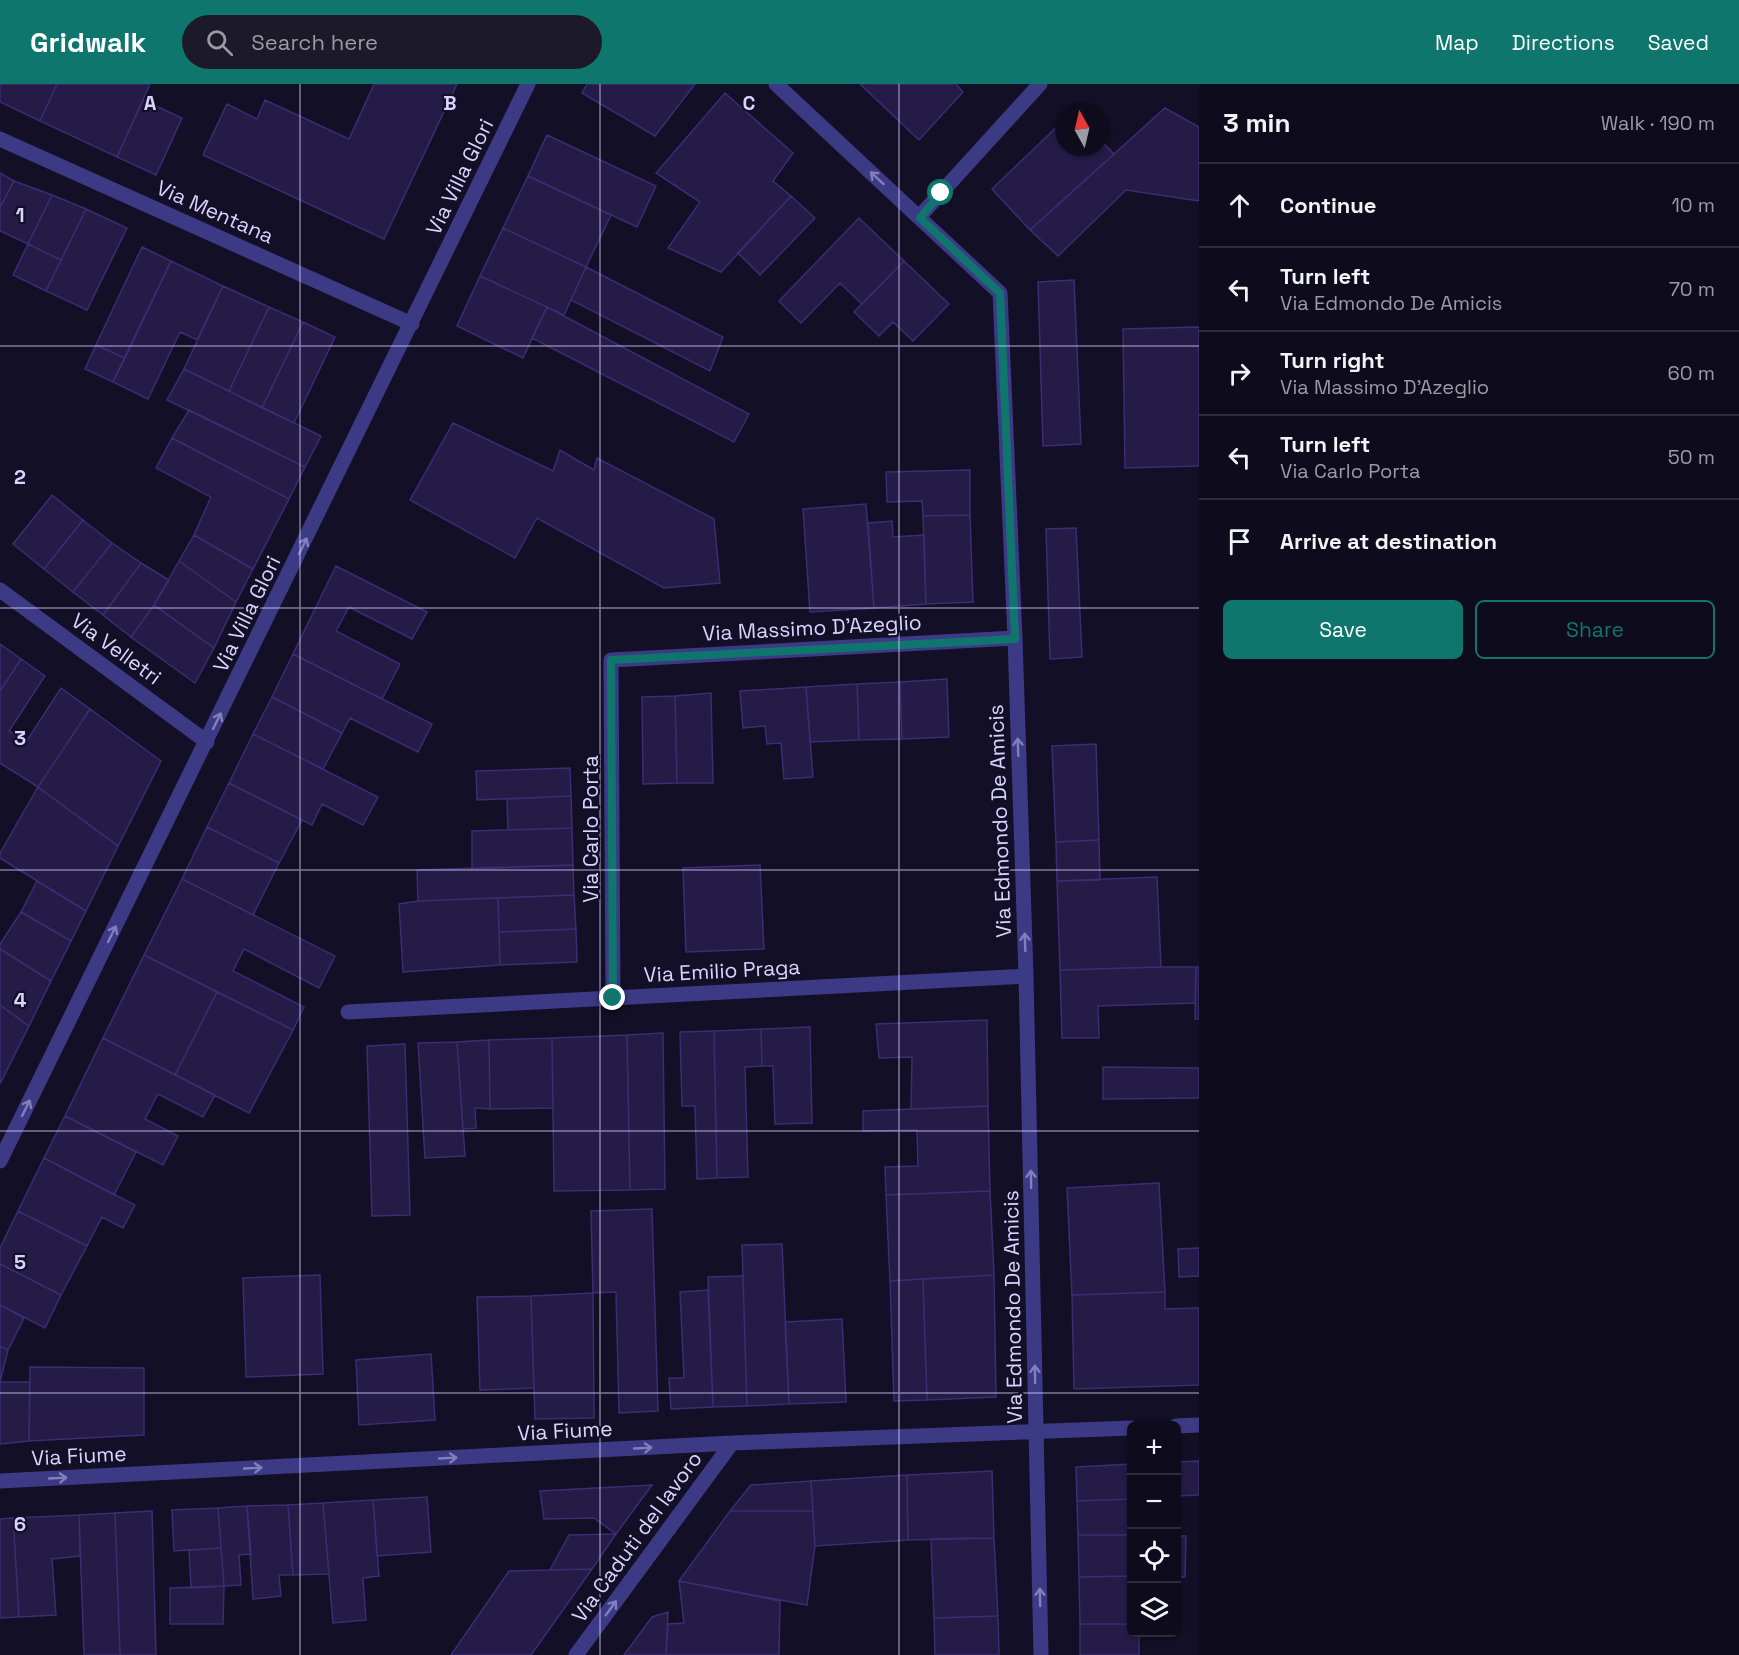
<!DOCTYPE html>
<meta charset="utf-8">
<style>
:root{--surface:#0e0b1c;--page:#1c1929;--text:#f1f3f6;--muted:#9b9ba3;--line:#2e2b3b;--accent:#0f766e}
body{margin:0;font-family:"Space Grotesk",sans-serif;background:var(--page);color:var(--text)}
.controls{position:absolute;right:18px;bottom:18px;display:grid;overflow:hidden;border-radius:9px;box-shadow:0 2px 4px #0004}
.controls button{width:54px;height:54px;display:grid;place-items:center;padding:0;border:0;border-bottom:2px solid var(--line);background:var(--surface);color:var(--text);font:30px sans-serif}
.compass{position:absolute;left:1055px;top:18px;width:54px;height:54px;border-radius:50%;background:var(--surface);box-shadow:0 2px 4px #0004;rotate:352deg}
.stop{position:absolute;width:18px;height:18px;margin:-14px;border:4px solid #0f766e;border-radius:50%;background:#fff}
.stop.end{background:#0f766e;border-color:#fff;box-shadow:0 2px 6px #0008}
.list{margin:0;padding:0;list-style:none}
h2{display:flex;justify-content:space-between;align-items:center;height:78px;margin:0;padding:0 24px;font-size:26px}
h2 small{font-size:20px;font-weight:400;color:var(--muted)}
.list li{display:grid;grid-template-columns:39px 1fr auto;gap:18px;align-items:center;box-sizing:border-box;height:84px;padding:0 24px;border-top:2px solid var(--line)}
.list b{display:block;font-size:22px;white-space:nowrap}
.list p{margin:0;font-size:20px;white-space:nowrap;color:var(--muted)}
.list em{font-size:20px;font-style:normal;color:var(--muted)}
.actions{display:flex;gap:12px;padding:18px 24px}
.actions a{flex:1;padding:14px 0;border:2px solid var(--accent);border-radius:9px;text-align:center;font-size:21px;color:var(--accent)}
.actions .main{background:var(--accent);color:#fff}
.icon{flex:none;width:33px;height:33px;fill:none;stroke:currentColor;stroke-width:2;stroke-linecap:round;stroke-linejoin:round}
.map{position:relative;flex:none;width:1199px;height:1571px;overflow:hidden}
header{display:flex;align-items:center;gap:36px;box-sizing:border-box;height:84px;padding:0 30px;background:var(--accent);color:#fff}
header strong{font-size:28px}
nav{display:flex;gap:33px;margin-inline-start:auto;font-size:21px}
.search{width:420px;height:54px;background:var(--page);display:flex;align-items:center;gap:15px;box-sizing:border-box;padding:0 21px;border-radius:33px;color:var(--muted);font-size:22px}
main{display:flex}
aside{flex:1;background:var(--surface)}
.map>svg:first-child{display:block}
</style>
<header>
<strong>Gridwalk</strong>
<div class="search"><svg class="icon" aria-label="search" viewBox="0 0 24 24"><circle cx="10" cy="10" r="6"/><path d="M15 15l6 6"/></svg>Search here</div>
<nav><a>Map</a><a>Directions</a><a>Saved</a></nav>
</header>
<main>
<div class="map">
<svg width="1199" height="1571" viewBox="0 0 1199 1571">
<rect width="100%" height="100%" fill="#130f26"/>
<path fill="#241b47" stroke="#3b2d73" stroke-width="1.5" d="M0 0H57L40 37 0 18Z
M57 0H150L117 73 40 37Z
M374 0H457L384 155 203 71 227 20 257 35 265 16 349 55Z
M587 0H695L655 52 582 9Z
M860 0H956L963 8 919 56Z
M725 9 793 69 773 97 791 112 721 188 668 164 700 118 656 89Z
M143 16 182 34 156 91 117 73Z
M1165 24 1199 43V117L1126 106 1058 172 1030 146Z
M1064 36V63H1100V56L1114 70 1030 146 992 105Z
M547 51 656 102 637 143 528 92Z
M0 89 14 97 0 124Z
M528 92 611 131 586 183 503 144Z
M14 97 52 111 28 160 0 147V124Z
M52 111 86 125 61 176 28 160Z
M791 112 815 134 760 191 738 169Z
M86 125 127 144 87 226 46 207Z
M859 134 904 177 862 220 840 199 801 239 779 217Z
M503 144 586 183 564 231 480 192Z
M28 160 61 176 46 207 13 191Z
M142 163 171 177 125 274 96 261Z
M171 177 223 202 197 256 180 248 148 315 113 298Z
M904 177 949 220 913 257 893 238 879 252 854 228Z
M586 183 723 253 710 287 571 216Z
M480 192 547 223 523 274 457 242Z
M1074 196 1081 360 1043 362 1038 198Z
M223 202 269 223 229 307 184 285Z
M269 223 303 238 262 324 229 307Z
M547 223 749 330 734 358 532 254Z
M303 238 335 253 294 339 262 324Z
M1199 243V382L1125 384 1123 245Z
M96 261 125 274 113 298 85 285Z
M184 285 321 352 305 383 167 316Z
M189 326 305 383 289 415 172 354Z
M453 339 553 387 560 366 594 386 597 374 714 435 720 499 664 504 537 434 515 474 410 416Z
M172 354 289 415 253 485 194 451 211 413 156 384Z
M970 386V431L923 432 922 417 887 418 886 388Z
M52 411 83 436 44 485 13 460Z
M866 420 874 524 810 528 803 425Z
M970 431 973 518 926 520 923 432Z
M83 436 112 459 73 508 44 485Z
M892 437 893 453 924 451 926 520 874 524 868 439Z
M1076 444 1082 573 1050 575 1046 445Z
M194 451 253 485 236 518 179 477Z
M112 459 141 479 103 531 73 508Z
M179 477 236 518 214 564 154 521Z
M141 479 169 496 154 521 131 553 103 531Z
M336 482 427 528 412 555 349 523 336 547 400 580 382 615 293 570Z
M154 521 214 564 195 599 131 553Z
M0 560 21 575 0 607Z
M293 570 432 640 418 668 350 634 342 649 272 613Z
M21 575 45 592 9 647 26 658 61 604 90 625 38 703 0 679V607Z
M947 595 949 653 902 655 900 598Z
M900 598 902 655 859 656 857 600Z
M857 600 859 656 810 658 806 603Z
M806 603 813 693 784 695 781 659 767 660 765 642 743 644 740 607Z
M711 609 713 699H677L675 612Z
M675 612 677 699 643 700 642 613Z
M272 613 342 649 323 685 253 650Z
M90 625 161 677 118 762 38 703Z
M253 650 378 713 363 741 322 720 312 741 229 699Z
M1096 660 1099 756 1056 758 1052 662Z
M570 684 571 712 477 716 476 687Z
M229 699 302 736 279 779 207 743Z
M38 703 118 762 86 827 0 774V769Z
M571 712 572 744 508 746 507 715Z
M207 743 279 779 253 831 182 795Z
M572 744 573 781 472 785V747Z
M1099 756 1100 796 1057 797 1056 758Z
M573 781 574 811 418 817 417 786Z
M760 781 764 865 686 868 683 784Z
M1157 793 1161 883 1060 886 1057 797Z
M182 795 335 872 319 904 244 865 233 887 304 923 293 946 144 871Z
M37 797 86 827 71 857 21 828Z
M574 811 576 845 499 848 498 814Z
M498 814 500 881 403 888 399 820 418 817Z
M21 828 71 857 51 897 0 865V860Z
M576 845 577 878 500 881 499 848Z
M0 865 51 897 29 942 0 921Z
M144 871 217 908 175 991 103 954Z
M1161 883H1196L1195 919 1098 922 1099 954H1062L1060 886Z
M1196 883H1199V935H1195Z
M217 908 293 946 249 1029 175 991Z
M0 921 29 942 0 1000Z
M987 936 988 1022 911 1025 912 973 879 974 876 940Z
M810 943 812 1039 775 1040 773 982H762L761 945Z
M761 945 762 982 745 983 748 1093 717 1094 714 947Z
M714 947 717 1094 697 1095 695 1022H682L680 948Z
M663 949 665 1105 630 1106 627 951Z
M627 951 630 1106 554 1107 552 954Z
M103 954 215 1011 203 1033 158 1010 145 1035 178 1052 163 1081 65 1032Z
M552 954 553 1024 490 1025 489 956Z
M489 956 490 1025 475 1024 476 1044 463 1045 457 958Z
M457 958 465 1072 425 1074 418 959Z
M405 960 410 1131 372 1132 367 962Z
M1103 983 1199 984V1014L1103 1015Z
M988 1022 990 1107 886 1111 885 1083 918 1082 917 1046 863 1047V1027Z
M65 1032 136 1068 114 1111 44 1074Z
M44 1074 135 1121 123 1144 102 1133 87 1162 18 1127Z
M1159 1099 1165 1208 1072 1211 1067 1104Z
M990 1107 994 1191 890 1197 886 1111Z
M652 1125 658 1327 619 1329 616 1208 593 1209 591 1127Z
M18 1127 87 1162 61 1211 0 1180V1164Z
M782 1160 789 1320 747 1322 742 1161Z
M1199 1164V1192L1179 1193 1178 1165Z
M0 1180 61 1211 45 1244 0 1221Z
M320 1191 323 1290 246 1293 243 1194Z
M994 1191 996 1313 927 1316 923 1195Z
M743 1192 747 1322 713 1323 708 1193Z
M923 1195 927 1316 894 1317 890 1197Z
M708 1206 713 1323 671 1325 669 1294H684L680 1208Z
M1165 1208V1225L1199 1224V1301L1074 1305 1072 1211Z
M593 1209 594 1334 535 1335 531 1212Z
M531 1212 534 1304 480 1306 477 1213Z
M0 1221 24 1234 8 1266 0 1262Z
M842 1235 846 1318 789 1320 785 1238Z
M0 1262 8 1266 0 1298Z
M431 1270 435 1336 359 1341 356 1276Z
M30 1283 144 1284V1351L29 1357Z
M0 1298H30L29 1357 0 1360Z
M1199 1377V1411L1176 1412V1378Z
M1132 1380V1415L1077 1417 1076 1383Z
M992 1387 994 1454 908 1456 907 1391Z
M907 1391 908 1456 815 1462 811 1397Z
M811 1397 813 1427H730L751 1401Z
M652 1401 616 1450 594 1434 544 1435 540 1407Z
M427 1413 431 1468 377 1472 373 1416Z
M1132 1415V1451H1078L1077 1417Z
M373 1416 379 1492 363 1494 366 1536 333 1539 323 1419Z
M323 1419 329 1490 293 1491 288 1421Z
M288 1421 293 1491H279L281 1512 253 1515 247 1422Z
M247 1422 251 1470 239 1471 241 1501 224 1502 218 1424Z
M218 1424 221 1464 174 1467 172 1426Z
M152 1427 156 1571H120L115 1429Z
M730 1427H813L815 1462 807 1521 679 1497Z
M115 1429 120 1571H84L79 1431Z
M79 1431 80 1472 52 1475 56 1531 19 1533 13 1434Z
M13 1434 19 1533 0 1534V1435Z
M616 1450 592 1485 550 1486 569 1451Z
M1078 1451H1132V1492L1079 1493Z
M1176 1452H1186L1185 1493H1176Z
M994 1454 998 1532 934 1534 931 1455Z
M221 1464 224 1502 191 1504 189 1466Z
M592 1485 531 1571H451L509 1487Z
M1132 1492V1540H1080L1079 1493Z
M679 1497 780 1517 779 1571H666L668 1540 684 1539Z
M224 1502 223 1540H170V1504Z
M668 1528 666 1571H624L652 1533Z
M998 1532 999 1571H935L934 1534Z
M1080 1540H1132V1548H1139V1571H1080Z"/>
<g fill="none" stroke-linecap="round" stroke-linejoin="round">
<path stroke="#3d3a85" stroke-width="15" d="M919 133 1040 0"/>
<path stroke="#3d3a85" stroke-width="15" d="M776 0 1000 209 1015 554 1026 892 1041 1571
M0 55 412 240
M0 506 207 658
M613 914 611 576 1015 554
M348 928 1026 892
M0 1077 528 0
M1176 1342 1199 1341
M0 1397 732 1359 1132 1344
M576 1571 732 1359"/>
</g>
<defs><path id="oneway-shaft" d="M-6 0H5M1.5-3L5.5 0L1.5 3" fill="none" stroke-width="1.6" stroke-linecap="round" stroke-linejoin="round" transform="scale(1.5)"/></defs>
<g stroke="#837fbc">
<use href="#oneway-shaft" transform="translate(877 94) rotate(-137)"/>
<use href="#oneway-shaft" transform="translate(303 462) rotate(-64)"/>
<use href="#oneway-shaft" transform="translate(217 637) rotate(-64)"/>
<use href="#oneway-shaft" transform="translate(1018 663) rotate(-92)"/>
<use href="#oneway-shaft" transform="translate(112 850) rotate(-64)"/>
<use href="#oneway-shaft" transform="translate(1025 858) rotate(-92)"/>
<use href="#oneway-shaft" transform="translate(26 1024) rotate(-64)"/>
<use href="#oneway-shaft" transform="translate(1031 1095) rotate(-91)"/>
<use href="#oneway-shaft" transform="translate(1035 1290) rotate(-91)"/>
<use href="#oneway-shaft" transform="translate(643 1364) rotate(-3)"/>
<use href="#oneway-shaft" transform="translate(448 1374) rotate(-3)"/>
<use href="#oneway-shaft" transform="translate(253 1384) rotate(-3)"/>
<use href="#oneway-shaft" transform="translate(58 1394) rotate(-3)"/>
<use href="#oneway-shaft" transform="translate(1040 1513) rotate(-91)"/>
<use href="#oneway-shaft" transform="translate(611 1524) rotate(-54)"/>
</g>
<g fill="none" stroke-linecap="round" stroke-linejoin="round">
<path stroke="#0f766e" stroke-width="8" d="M613 914 611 576 1015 555 1000 209 920 134 941 109"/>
</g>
<path fill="none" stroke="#d9d4ff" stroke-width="1.5" stroke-opacity="0.55" d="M300 0V1571M600 0V1571M899 0V1571M0 262H1199M0 524H1199M0 786H1199M0 1047H1199M0 1309H1199"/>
<g text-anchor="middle" stroke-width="4.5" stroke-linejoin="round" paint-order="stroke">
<g font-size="21" fill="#d9d4ff" stroke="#130f26">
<text transform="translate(460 93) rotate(-64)" y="7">Via Villa Glori</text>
<text transform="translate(215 128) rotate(24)" y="7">Via Mentana</text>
<text transform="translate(247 530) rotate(-64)" y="7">Via Villa Glori</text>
<text transform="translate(812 544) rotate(-3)" y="7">Via Massimo D'Azeglio</text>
<text transform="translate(116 565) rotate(36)" y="7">Via Velletri</text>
<text transform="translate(1000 737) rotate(-92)" y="7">Via Edmondo De Amicis</text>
<text transform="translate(591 745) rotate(-90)" y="7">Via Carlo Porta</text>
<text transform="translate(722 887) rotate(-3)" y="7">Via Emilio Praga</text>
<text transform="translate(1013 1223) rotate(-91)" y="7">Via Edmondo De Amicis</text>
<text transform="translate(565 1347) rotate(-3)" y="7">Via Fiume</text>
<text transform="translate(79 1372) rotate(-3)" y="7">Via Fiume</text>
<text transform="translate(637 1453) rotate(-54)" y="7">Via Caduti del lavoro</text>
</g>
</g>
<g font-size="20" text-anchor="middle" font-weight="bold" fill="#d9d4ff" stroke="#130f26" stroke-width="4.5" stroke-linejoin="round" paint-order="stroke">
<text x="150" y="26">A</text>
<text x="450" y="26">B</text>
<text x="749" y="26">C</text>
<text x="20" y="138">1</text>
<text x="20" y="400">2</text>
<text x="20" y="661">3</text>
<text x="20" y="923">4</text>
<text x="20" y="1185">5</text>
<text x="20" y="1447">6</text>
</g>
</svg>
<div class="controls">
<button>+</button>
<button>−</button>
<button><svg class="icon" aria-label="locate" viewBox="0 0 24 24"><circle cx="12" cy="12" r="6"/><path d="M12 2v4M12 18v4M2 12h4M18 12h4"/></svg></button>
<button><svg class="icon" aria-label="layers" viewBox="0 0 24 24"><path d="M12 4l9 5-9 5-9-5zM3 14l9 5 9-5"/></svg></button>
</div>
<svg class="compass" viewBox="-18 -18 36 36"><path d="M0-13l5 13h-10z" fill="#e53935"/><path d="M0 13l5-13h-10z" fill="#9b9ba3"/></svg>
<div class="stop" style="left:941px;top:109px"></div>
<div class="stop end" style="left:613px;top:914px"></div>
</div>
<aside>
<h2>3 min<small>Walk · 190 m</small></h2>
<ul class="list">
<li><svg class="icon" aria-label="ahead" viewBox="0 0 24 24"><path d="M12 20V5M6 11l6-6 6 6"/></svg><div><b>Continue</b></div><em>10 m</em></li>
<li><svg class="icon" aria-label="left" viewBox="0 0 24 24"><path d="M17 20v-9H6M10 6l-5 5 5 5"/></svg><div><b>Turn left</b><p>Via Edmondo De Amicis</p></div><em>70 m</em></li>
<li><svg class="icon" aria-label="right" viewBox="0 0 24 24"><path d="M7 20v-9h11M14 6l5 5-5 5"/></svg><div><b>Turn right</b><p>Via Massimo D'Azeglio</p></div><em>60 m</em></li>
<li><svg class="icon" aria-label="left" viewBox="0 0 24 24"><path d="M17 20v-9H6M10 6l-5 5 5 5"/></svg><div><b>Turn left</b><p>Via Carlo Porta</p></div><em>50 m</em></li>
<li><svg class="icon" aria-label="arrive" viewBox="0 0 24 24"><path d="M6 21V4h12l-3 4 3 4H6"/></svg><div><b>Arrive at destination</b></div></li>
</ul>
<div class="actions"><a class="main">Save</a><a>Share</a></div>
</aside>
</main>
